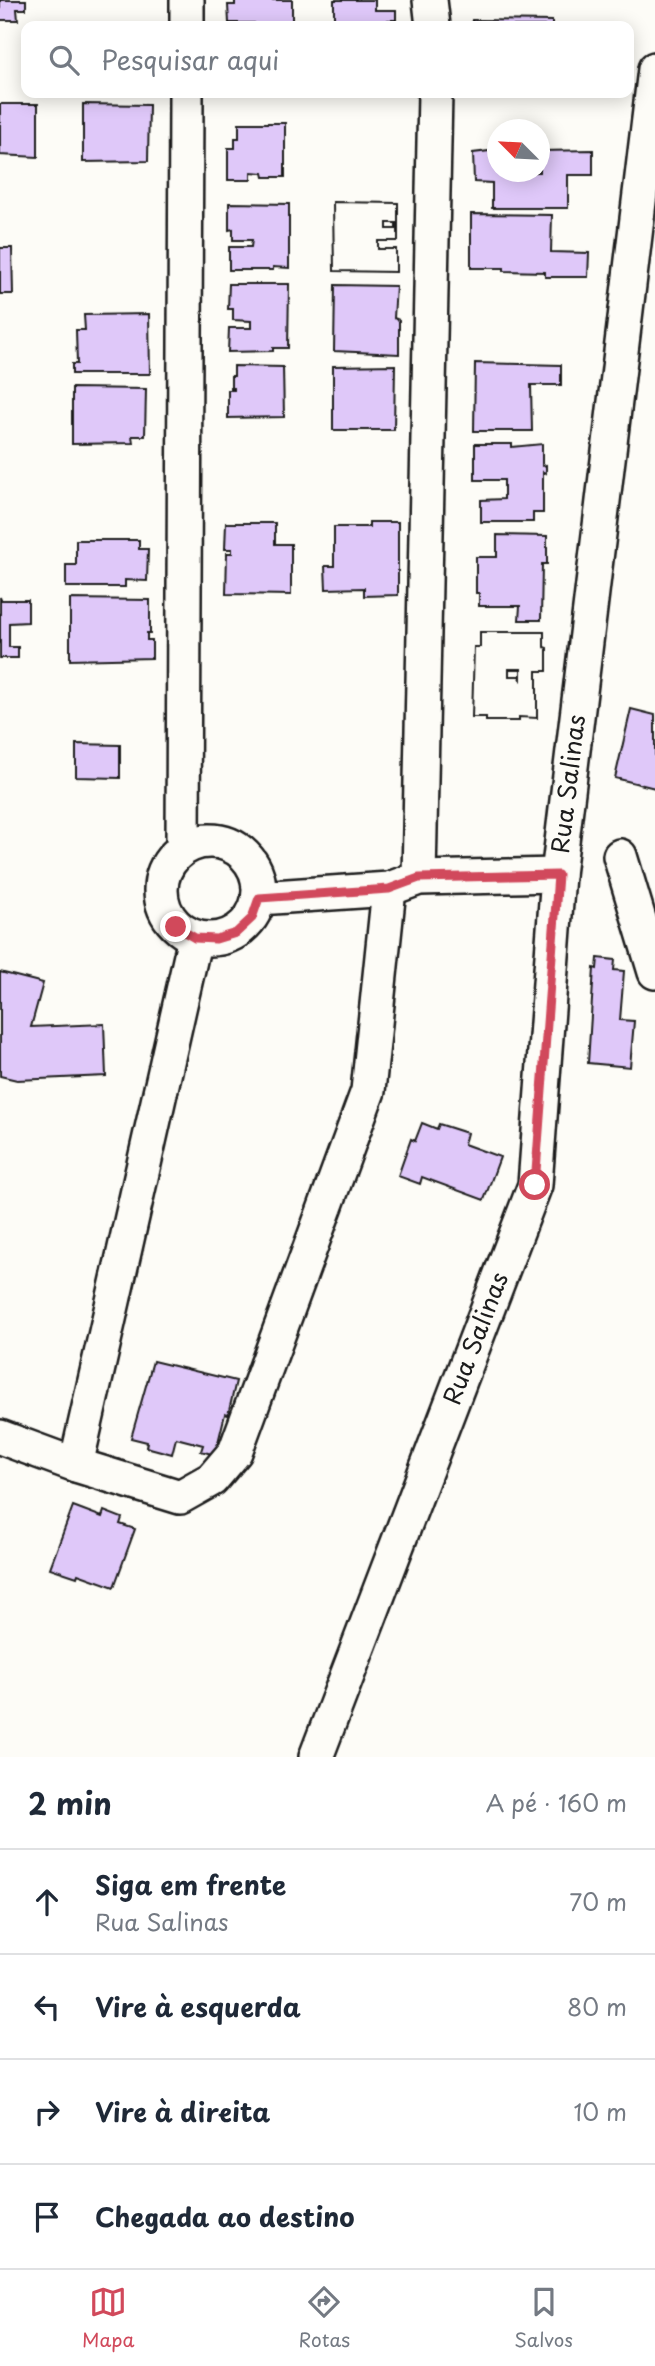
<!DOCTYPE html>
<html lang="pt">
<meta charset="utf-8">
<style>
:root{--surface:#fff;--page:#f2f2f3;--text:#1f2937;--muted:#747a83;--line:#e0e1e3;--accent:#d1495b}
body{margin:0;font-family:"Playpen Sans",sans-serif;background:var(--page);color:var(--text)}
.compass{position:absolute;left:487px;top:119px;width:63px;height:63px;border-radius:50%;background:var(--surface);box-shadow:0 4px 18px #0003;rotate:294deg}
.stop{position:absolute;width:21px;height:21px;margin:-16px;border:5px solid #d1495b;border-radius:50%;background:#fff}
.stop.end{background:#d1495b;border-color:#fff;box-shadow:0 2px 7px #0008}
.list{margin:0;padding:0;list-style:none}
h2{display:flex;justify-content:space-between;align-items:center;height:91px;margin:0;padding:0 28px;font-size:30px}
h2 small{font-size:23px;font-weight:400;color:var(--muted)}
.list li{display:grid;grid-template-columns:46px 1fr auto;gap:21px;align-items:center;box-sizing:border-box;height:105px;padding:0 28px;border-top:2px solid var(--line)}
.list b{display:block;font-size:26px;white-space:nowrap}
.list p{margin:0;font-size:23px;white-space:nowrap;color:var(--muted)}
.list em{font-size:23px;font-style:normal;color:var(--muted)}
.icon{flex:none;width:38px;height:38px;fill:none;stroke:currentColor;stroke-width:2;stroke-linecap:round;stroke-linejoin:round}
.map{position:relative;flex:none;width:655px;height:1757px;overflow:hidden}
.search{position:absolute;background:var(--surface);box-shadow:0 4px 18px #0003;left:21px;right:21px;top:21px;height:77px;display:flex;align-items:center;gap:18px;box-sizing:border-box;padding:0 24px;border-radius:14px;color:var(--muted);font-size:26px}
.sheet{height:511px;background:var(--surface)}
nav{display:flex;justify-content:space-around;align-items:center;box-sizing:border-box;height:98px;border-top:2px solid var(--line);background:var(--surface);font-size:19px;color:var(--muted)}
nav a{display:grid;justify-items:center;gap:4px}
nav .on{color:var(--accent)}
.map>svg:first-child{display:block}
</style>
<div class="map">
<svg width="655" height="1757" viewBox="0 0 655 1757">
<rect width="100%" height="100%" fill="#fdfcf7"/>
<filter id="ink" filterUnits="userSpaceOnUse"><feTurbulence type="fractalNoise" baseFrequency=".0143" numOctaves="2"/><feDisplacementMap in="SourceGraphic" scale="14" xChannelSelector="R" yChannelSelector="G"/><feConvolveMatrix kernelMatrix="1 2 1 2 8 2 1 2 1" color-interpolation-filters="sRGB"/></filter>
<g filter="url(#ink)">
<path fill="#dfc8f9" stroke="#1c1c1c" stroke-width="2" fill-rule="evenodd" d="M0 0H26V9H17L18 20H0Z
M235 0H292V25L254 26V23H229L228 5H235Z
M334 0H375V10H396V20H388V26H334Z
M472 20 552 21V26H472Z
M0 104H38V157L0 155Z
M83 104 149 105 148 161 83 162Z
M239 123H285V177H264L263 173 251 172V180H228V148H235V138H239Z
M498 150V172H540V151L593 150V175H568V208H492V183L474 182 473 153Z
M333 202 398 203V241H378V249H396V272L334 271ZM387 223H396V229H387Z
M333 202 398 203V241H378V249H396V272L334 271ZM387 223H396V229H387Z
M229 203 289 204V268L273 267V270H229V247H251L252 240H233V229L229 230Z
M471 214 552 215 551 252 589 253 588 277H545V272L504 271V268H471Z
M0 248H12L13 294H0Z
M229 284H289L288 348H273V351L228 352 229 328H251V321L233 320V309H228Z
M335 285 396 286 394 318 399 320V354L334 351Z
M149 314 150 374H72V364H77L76 330H85L84 315Z
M475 363 561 365V385H531L532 431H474Z
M395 365 394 430H333V366Z
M234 366 283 367 284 417 228 418V390H234V388H231V376H234Z
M72 388 146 389 145 436H132L133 443 72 444Z
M475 444H512V447L542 444V466L546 465V473L543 472V513H533V522H481V500L504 499V480H475Z
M369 522H398V595L364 596V588L326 589 325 566H334V527H369Z
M226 523H275V544H291V595L226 594 227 553H232V549H225Z
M497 535 547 536V564H542L541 620H519L520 606H479V593H476V557H497Z
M76 540H139V549H148L147 581 125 580V587H66V565H76Z
M0 597 1 600H28V622L9 623V647H18V658H0Z
M70 599 150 600V633H147V640H152V658L70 660Z
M480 632H544V647L547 648V671H537V718L519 717V721H486V717H472L474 647H480ZM509 669H521V679L519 676H509Z
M480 632H544V647L547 648V671H537V718L519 717V721H486V717H472L474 647H480ZM509 669H521V679L519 676H509Z
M631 709 655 715V788L615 778Z
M76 744 120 745V778L76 777Z
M598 958 615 960 614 970 624 971 620 1020 634 1021 630 1067 588 1063 594 968 597 969Z
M0 972 43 983 31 1027 104 1024 106 1076 17 1080 0 1076Z
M422 1123 437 1129 439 1124 467 1133 464 1144 500 1157 484 1200 422 1177 420 1184 398 1176 411 1139 415 1141Z
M153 1361 236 1381 228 1415 225 1414 215 1455 201 1451 203 1445 176 1438 172 1454 146 1447 147 1442 131 1438Z
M73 1506 102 1517 104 1511 122 1518 120 1524 135 1529 114 1587 78 1574 77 1577 50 1568Z"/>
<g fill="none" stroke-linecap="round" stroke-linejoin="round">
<defs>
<g id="minor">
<path d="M430 0 433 26"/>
<path d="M187 26V0"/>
<circle cx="210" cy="890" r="49"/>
<path d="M183 847 186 93"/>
<path d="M620 856 655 972"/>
<path d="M419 878 435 93"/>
<path d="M259 898 389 889 419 878 558 875"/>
<path d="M0 1437 76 1465 180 1497 212 1479 235 1452 368 1091 389 889"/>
<path d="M76 1465 195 938"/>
<path id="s1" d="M316 1757 535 1185 558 875 655 69"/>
</g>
</defs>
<use href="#minor" stroke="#1c1c1c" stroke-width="38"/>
<use href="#minor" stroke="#fdfcf7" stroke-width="33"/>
</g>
</g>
<g fill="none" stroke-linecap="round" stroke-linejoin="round" filter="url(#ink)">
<path stroke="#d1495b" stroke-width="9" d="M176 927 195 938 216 939 236 933 252 918 259 898 389 889 419 878 558 875 535 1185"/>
</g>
<g text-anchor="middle" stroke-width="5" stroke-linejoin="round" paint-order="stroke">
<g font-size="24" fill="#1c1c1c" stroke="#fdfcf7">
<text dy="8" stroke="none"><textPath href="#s1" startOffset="1015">Rua Salinas</textPath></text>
<text dy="8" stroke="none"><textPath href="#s1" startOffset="448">Rua Salinas</textPath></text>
</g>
</g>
</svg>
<svg class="compass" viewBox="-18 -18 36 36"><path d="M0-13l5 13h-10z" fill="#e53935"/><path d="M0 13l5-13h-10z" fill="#747a83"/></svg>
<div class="stop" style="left:535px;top:1185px"></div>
<div class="stop end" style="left:176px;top:927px"></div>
<div class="search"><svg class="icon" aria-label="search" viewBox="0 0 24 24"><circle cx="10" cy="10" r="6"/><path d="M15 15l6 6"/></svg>Pesquisar aqui</div>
</div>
<section class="sheet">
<h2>2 min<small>A pé · 160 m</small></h2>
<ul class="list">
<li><svg class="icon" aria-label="ahead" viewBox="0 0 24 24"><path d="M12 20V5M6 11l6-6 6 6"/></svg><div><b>Siga em frente</b><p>Rua Salinas</p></div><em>70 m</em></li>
<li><svg class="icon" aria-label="left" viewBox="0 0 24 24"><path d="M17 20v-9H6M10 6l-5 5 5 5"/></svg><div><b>Vire à esquerda</b></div><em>80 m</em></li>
<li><svg class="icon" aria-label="right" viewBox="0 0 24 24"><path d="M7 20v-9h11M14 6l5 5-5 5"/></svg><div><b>Vire à direita</b></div><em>10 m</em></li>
<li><svg class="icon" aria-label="arrive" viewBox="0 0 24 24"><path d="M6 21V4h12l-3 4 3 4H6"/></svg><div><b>Chegada ao destino</b></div></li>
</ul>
</section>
<nav>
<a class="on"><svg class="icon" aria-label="map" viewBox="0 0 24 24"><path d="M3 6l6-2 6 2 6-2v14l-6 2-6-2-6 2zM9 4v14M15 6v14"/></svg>Mapa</a>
<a><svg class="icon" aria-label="directions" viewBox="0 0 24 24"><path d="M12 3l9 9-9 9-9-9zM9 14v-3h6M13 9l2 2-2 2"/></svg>Rotas</a>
<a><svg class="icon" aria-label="saved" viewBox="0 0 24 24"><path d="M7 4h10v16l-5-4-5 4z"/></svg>Salvos</a>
</nav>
